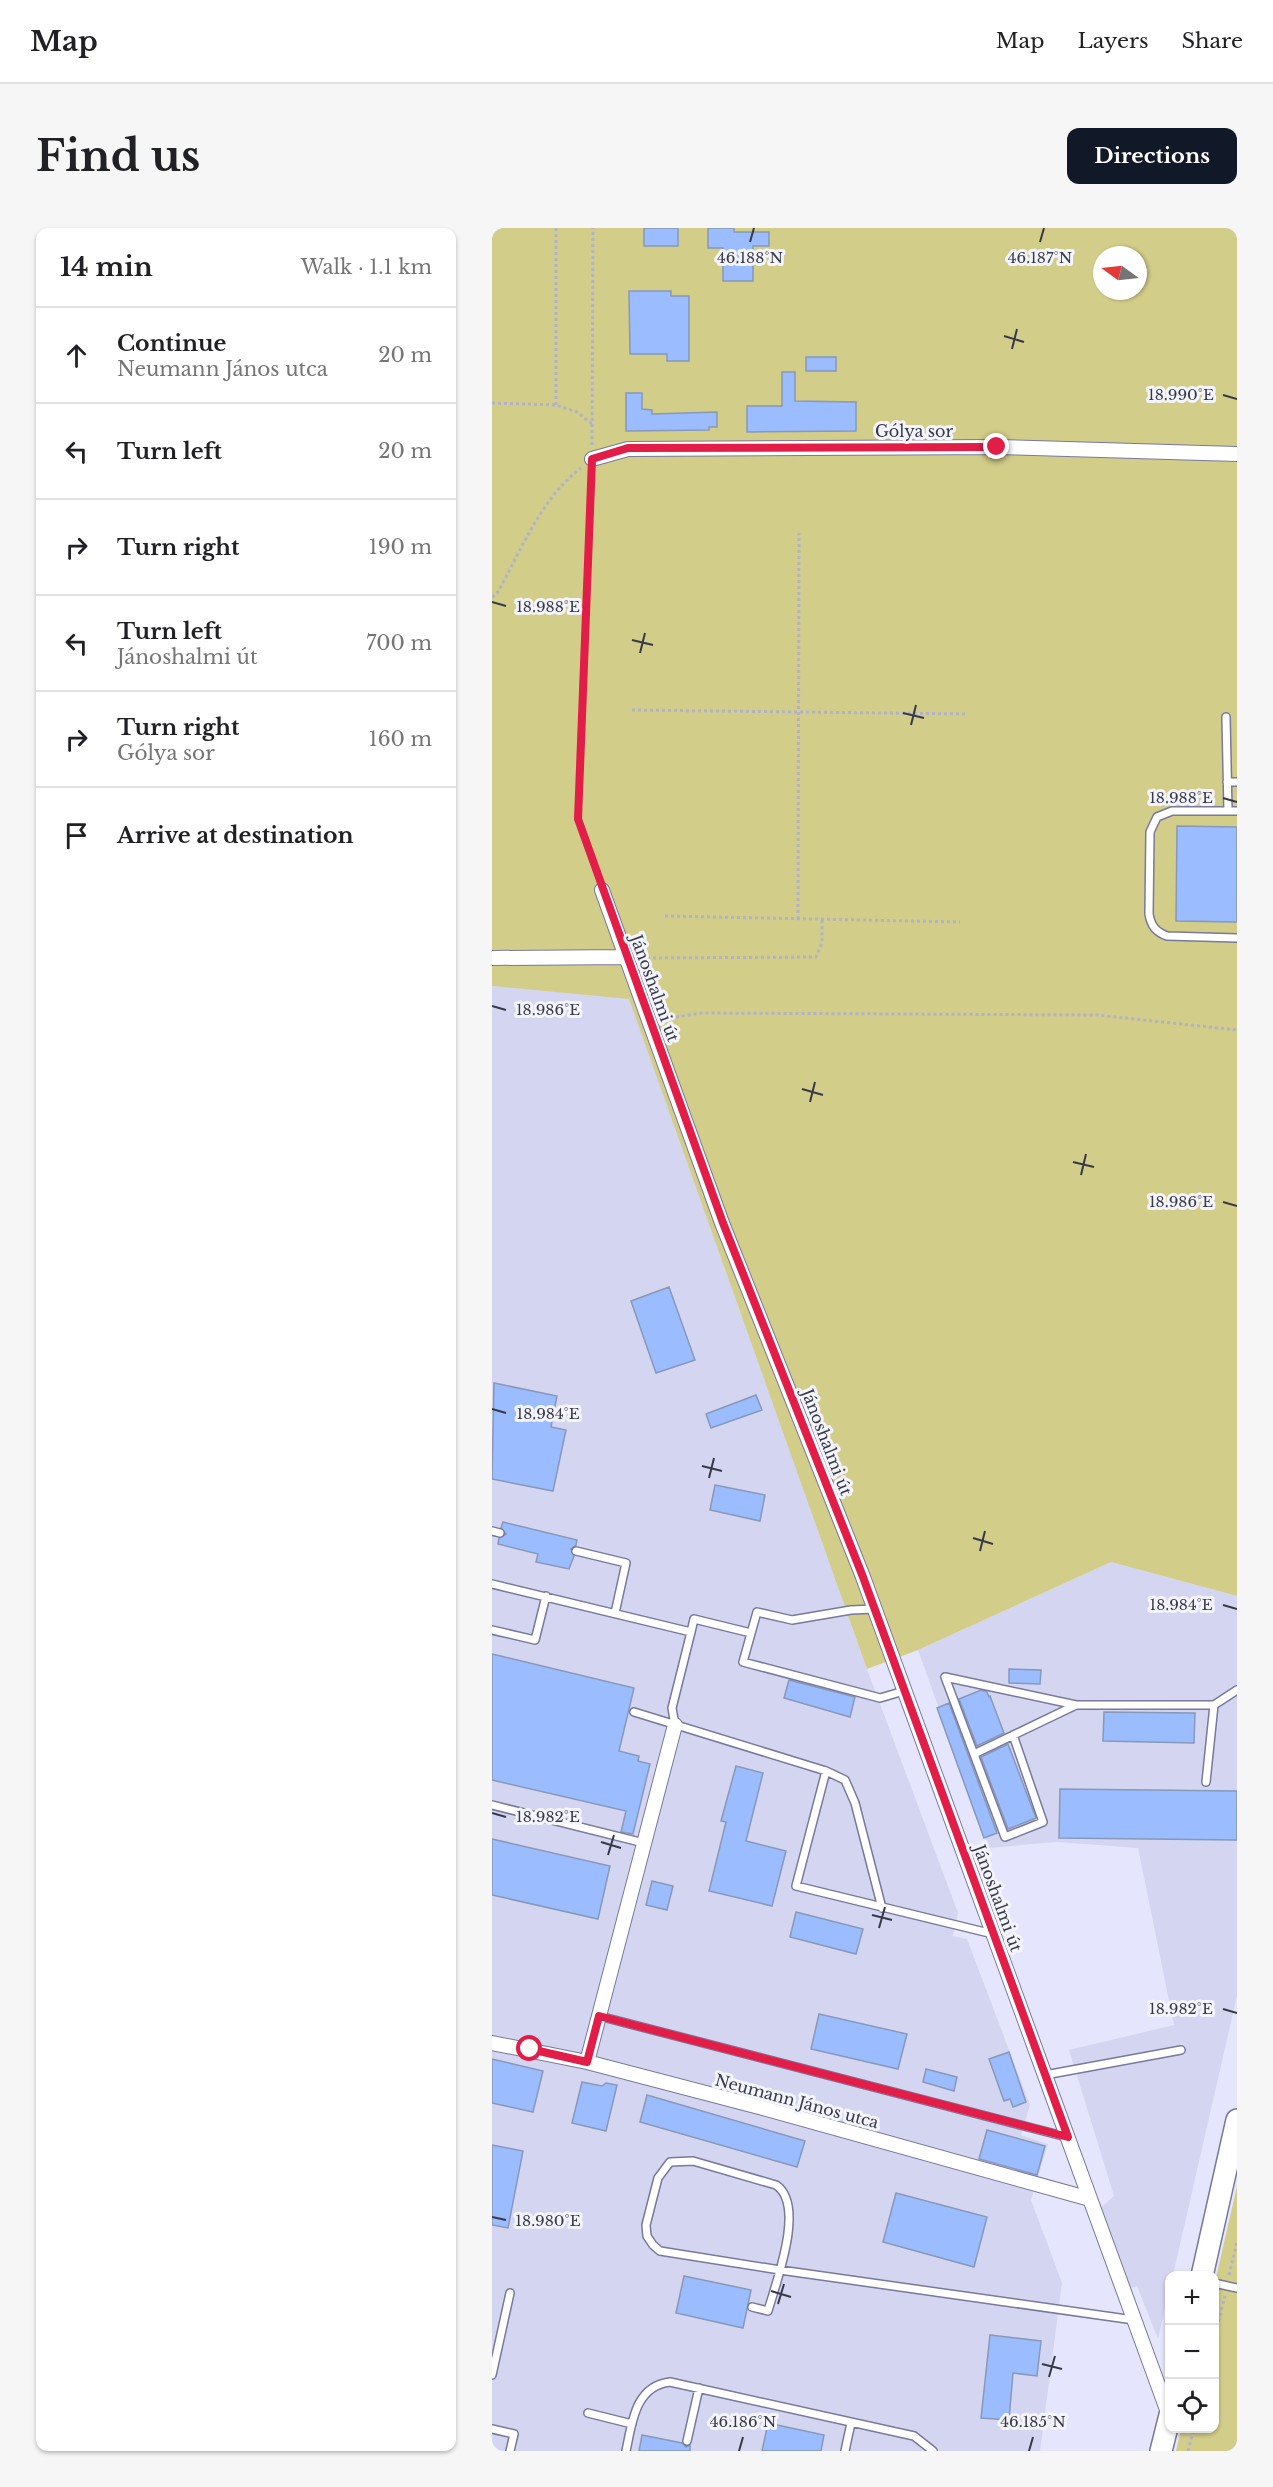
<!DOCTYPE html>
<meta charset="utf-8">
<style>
:root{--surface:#fff;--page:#f6f6f6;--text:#202124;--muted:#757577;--line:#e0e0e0;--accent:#111827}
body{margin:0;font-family:"Libre Baskerville",serif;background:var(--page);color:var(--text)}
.controls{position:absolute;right:18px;bottom:18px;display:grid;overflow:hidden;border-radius:12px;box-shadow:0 2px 4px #0004}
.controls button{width:54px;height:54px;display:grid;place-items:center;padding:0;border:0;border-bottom:2px solid var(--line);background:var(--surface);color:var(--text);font:30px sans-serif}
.compass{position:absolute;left:601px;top:18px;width:54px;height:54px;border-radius:50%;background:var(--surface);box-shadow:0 2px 4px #0004;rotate:285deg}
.stop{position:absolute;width:18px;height:18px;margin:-14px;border:4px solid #e11d48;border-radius:50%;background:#fff}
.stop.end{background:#e11d48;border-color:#fff;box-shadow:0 2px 6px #0008}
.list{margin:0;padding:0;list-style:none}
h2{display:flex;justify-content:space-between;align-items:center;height:78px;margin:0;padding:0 24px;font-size:26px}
h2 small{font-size:20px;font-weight:400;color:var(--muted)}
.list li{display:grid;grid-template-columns:39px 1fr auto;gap:18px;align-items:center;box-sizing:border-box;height:96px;padding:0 24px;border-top:2px solid var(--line)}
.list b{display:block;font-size:22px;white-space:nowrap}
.list p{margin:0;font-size:20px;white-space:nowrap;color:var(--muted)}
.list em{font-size:20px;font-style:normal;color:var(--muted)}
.icon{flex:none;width:33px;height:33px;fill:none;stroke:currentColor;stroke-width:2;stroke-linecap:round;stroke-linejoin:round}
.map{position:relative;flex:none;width:745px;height:2223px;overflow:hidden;border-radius:12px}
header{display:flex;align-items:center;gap:36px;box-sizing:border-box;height:84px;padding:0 30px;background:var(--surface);border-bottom:2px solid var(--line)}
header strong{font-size:28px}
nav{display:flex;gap:33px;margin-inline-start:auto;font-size:21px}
.intro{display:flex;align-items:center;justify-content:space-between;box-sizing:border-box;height:144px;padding:0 36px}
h1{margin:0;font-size:42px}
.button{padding:15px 27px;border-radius:12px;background:var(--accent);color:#fff;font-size:21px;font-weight:700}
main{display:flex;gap:36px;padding:0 36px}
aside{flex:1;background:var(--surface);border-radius:12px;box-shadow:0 2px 4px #0004}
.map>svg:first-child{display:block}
</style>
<header>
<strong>Map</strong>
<nav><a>Map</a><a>Layers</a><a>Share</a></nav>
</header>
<div class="intro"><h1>Find us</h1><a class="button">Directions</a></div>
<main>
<aside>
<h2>14 min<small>Walk · 1.1 km</small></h2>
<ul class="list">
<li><svg class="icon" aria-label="ahead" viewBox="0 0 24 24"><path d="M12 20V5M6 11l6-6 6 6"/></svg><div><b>Continue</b><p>Neumann János utca</p></div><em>20 m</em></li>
<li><svg class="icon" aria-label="left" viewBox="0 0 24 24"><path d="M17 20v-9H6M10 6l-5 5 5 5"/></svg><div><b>Turn left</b></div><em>20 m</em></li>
<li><svg class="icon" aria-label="right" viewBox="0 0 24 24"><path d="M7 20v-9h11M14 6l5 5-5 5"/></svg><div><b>Turn right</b></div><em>190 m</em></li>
<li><svg class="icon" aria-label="left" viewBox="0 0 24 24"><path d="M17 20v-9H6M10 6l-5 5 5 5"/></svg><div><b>Turn left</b><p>Jánoshalmi út</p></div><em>700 m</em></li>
<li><svg class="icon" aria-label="right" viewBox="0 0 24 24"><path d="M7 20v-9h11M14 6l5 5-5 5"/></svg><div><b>Turn right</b><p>Gólya sor</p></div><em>160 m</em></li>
<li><svg class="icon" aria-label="arrive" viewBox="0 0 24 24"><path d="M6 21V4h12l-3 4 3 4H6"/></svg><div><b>Arrive at destination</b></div></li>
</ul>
</aside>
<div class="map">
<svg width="745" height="2223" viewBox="0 0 745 2223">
<rect width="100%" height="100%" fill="#e5e6fd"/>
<path fill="#d4d6f1" d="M0 758 137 770 375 1441 466 1685 461 1708 475 1711 538 1877 529 1907 556 1916 539 1972 570 2055 548 2223H0Z
M619 1334 745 1368V1768L681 2047 678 2048 677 2061 666 2111 645 2058 636 2061 606 1982 622 1968 577 1822 682 1797 646 1620 565 1614 497 1620 426 1422Z"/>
<path fill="#d3cd8a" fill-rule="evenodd" d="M0 0H745V1368L619 1334 426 1422 375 1441 137 771 0 758ZM610 27H646V63H610Z
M745 1958V2223H684L689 2201 722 2200 723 2054Z"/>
<path fill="#9bbcfe" stroke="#8798b9" stroke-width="1.5" d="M152 0H186V18H152Z
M216 0H242V4H277V18H261V53H231V20H216Z
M137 63H179V68H197V133H175V126H138Z
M314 129H344V143H314Z
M290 144H303V173L364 174V203L255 204V178H290Z
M134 165H150V181L160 182V186L225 184V199H217V202L134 203Z
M685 598 745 599V694L684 693Z
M177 1059 203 1132 164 1145 139 1073Z
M2 1155 65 1168 59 1199 74 1202 61 1263 0 1251Z
M264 1167 270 1182 219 1200 214 1186Z
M223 1257 273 1267 268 1293 218 1282Z
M11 1294 85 1312 84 1317 79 1321 82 1328 77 1341 44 1334 46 1326 6 1316 7 1310 14 1306 9 1300Z
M0 1426 142 1460 127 1523 147 1528 146 1533 158 1536 141 1606 129 1604 134 1583 0 1552Z
M517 1441 549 1442 548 1456 517 1455Z
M297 1452 363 1469 358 1489 292 1470Z
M489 1462 495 1464 497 1469 498 1468 512 1505 485 1518 467 1471Z
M457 1475 505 1605 492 1610 445 1480Z
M612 1484 703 1485 702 1515 611 1513Z
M516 1516 544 1590 516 1601 489 1529Z
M244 1538 271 1545 254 1613 294 1623 280 1678 217 1663 234 1594 229 1593Z
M568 1561 745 1563V1612L567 1610Z
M0 1611 118 1638 106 1691 0 1667Z
M160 1653 181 1658 175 1682 154 1677Z
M304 1684 371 1701 364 1726 298 1709Z
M327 1786 415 1806 406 1841 319 1821Z
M517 1824 534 1874 521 1879 518 1871 512 1873 497 1831Z
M0 1831 51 1843 41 1884 0 1875Z
M434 1841 465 1849 462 1863 431 1854Z
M90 1854 110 1858 114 1855 125 1857 114 1903 80 1895Z
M155 1867 313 1913 305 1939 148 1894Z
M495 1902 553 1918 545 1947 487 1931Z
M0 1917 31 1923 16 2000 0 1997Z
M404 1965 495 1989 482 2039 391 2014Z
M192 2048 259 2062 251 2100 184 2085Z
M498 2107 549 2113 545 2148 521 2145 517 2192 489 2190Z
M276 2195 332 2207 329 2223H270Z
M150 2207 190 2215 194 2219 198 2217V2223H147Z"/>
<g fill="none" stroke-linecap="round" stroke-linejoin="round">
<defs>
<path id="service" d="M734 489 736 583
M735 554H745
M745 583H680L665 589 658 604 657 686C659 698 664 704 675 708L745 710
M0 1303 8 1305
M84 1323 134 1335 123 1385
M0 1356 199 1404 180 1480 183 1497
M382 1381 359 1382 300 1392 265 1384 251 1434 388 1470 412 1463
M0 1402 43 1412 54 1368
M199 1404 202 1391 259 1405
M142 1484 334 1543 304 1658 501 1706
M521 1507 551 1594 513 1609 453 1449 584 1477
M482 1526 584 1477H722
M334 1543 353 1552 363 1575 390 1680
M714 1554 722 1477 745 1462
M0 1577 152 1615
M107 1788 575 1909
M553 1847 689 1822
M722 2055 745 2060
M260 2079 276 2083C284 2054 314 1977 284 1957L201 1933 178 1934 166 1950 154 1997 155 2008 161 2017 168 2023 288 2042 642 2092
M0 2147 18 2065
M96 2185 140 2196
M0 2201 22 2206 18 2223
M195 2213 207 2160
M134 2223C140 2195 143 2158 178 2154L422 2208 441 2223
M353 2223 359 2195"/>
<path id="minor" d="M100 231 136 221 505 219 745 226
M110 662 230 995 371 1349 677 2187
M0 730 134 729
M0 1815 95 1834 271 1880 598 1971
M95 1834 183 1497"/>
<path id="primary" d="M710 2048 745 1892
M669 2223 678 2187"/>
</defs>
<use href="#service" stroke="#78799b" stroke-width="10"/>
<use href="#minor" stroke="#78799b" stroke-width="16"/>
<use href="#primary" stroke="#78799b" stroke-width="24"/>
<path stroke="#b1b2c7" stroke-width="3" stroke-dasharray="3 3" stroke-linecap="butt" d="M0 175 64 177 85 184 100 196
M64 177V0
M100 217 101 0
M99 245 86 591 106 649
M0 369 6 364C29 322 50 269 89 240
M140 482 475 486
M173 688 468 694
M306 691 307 305
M149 730 324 729 330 715V692
M172 791 209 785 605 787 745 802
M737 2047 745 2014
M722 2111 733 2068
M696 2223 702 2200"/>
<use href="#service" stroke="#fff" stroke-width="7"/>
<use href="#minor" stroke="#fff" stroke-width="14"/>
<use href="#primary" stroke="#fff" stroke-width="21"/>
</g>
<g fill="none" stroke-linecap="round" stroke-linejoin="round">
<path stroke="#e11d48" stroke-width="8" d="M38 1821 95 1834 107 1788 576 1909 371 1349 231 995 86 591 100 231 136 220 505 219"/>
</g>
<path fill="none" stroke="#383948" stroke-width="2" d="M258 14 262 0M548 14 552 0M512 108 532 114M520 121 525 101M731 167 745 171M0 374 14 378M140 412 161 417M148 425 153 405M411 485 432 490M419 497 424 477M731 570 745 574M0 778 14 782M310 861 331 867M318 874 323 854M581 934 602 939M589 947 594 926M731 974 745 978M0 1181 14 1185M210 1238 230 1243M217 1250 222 1230M481 1310 501 1316M488 1323 493 1303M731 1377 745 1381M0 1585 14 1589M109 1614 129 1620M116 1627 122 1607M380 1687 400 1692M387 1700 393 1679M731 1781 745 1785M0 1989 14 1992M279 2063 299 2069M286 2076 292 2056M550 2136 570 2141M557 2149 563 2128M247 2223 251 2209M537 2223 541 2209"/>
<g text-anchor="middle" stroke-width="6" stroke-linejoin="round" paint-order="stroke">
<g font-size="16" fill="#383948" stroke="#f4f4fc">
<text x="422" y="209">Gólya sor</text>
<text transform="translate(163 760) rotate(70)" y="6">Jánoshalmi út</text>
<text transform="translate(335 1214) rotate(69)" y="6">Jánoshalmi út</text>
<text transform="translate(506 1670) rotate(70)" y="6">Jánoshalmi út</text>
<text transform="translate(305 1873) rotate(15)" y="6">Neumann János utca</text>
</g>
</g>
<g font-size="15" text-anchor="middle" fill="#383948" stroke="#f4f4fc" stroke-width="6" stroke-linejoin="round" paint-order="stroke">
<text x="258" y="35">46.188°N</text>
<text x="548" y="35">46.187°N</text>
<text x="689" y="172">18.990°E</text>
<text x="56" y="384">18.988°E</text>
<text x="689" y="575">18.988°E</text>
<text x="56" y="787">18.986°E</text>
<text x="689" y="979">18.986°E</text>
<text x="56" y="1191">18.984°E</text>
<text x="689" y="1382">18.984°E</text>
<text x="56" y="1594">18.982°E</text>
<text x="689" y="1786">18.982°E</text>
<text x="56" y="1998">18.980°E</text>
<text x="251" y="2199">46.186°N</text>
<text x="541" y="2199">46.185°N</text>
</g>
</svg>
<div class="controls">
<button>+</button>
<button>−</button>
<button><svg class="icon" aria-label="locate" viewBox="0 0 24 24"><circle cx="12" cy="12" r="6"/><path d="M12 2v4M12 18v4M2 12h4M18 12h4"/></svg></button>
</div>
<svg class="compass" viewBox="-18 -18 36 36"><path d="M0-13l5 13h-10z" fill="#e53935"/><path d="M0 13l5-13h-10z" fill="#757577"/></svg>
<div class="stop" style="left:38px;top:1821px"></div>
<div class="stop end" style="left:505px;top:219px"></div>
</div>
</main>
